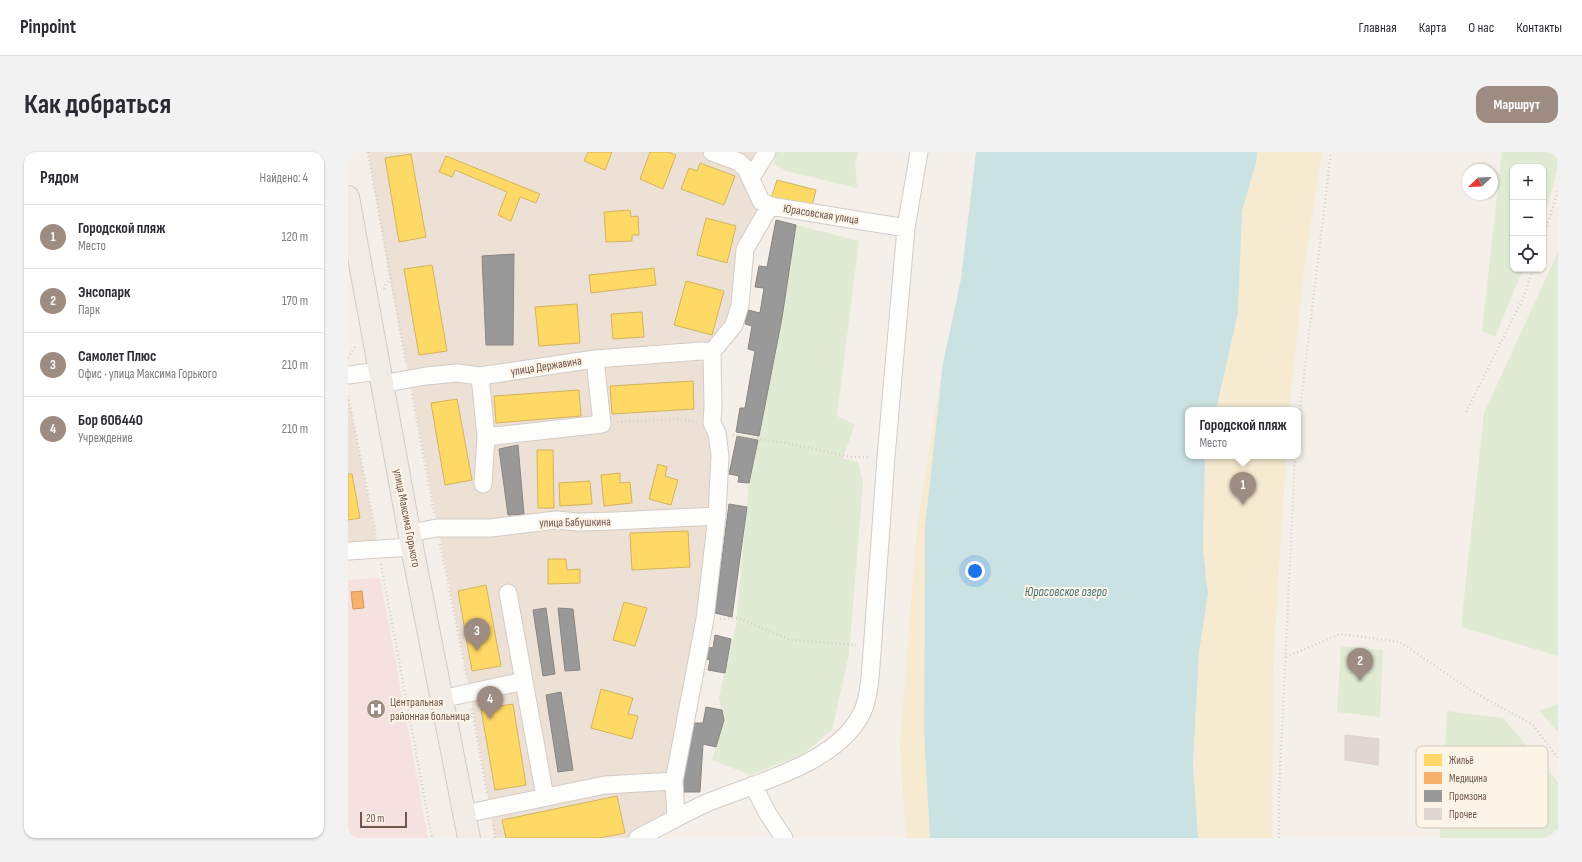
<!DOCTYPE html>
<html lang="ru">
<meta charset="utf-8">
<style>
:root{--surface:#fff;--page:#f2f2f3;--text:#2b2b33;--muted:#7c7c81;--line:#e1e1e2;--accent:#9e8c82}
body{margin:0;font-family:"Sofia Sans Condensed",sans-serif;background:var(--page);color:var(--text)}
.controls{position:absolute;right:12px;top:12px;display:grid;overflow:hidden;border-radius:8px;box-shadow:0 1px 3px #0004}
.controls button{width:36px;height:36px;display:grid;place-items:center;padding:0;border:0;border-bottom:1px solid var(--line);background:var(--surface);color:var(--text);font:20px sans-serif}
.compass{position:absolute;left:1114px;top:12px;width:36px;height:36px;border-radius:50%;background:var(--surface);box-shadow:0 1px 3px #0004;rotate:247deg}
.scale{position:absolute;left:12px;bottom:10px;width:47px;box-sizing:border-box;padding-left:4px;border:2px solid #6f564b;border-top:0;font-size:11px;line-height:14px;white-space:nowrap;color:#6f564b;-webkit-text-stroke:3px #fdf4e8;paint-order:stroke}
.you{position:absolute;left:627px;top:419px;width:14px;height:14px;margin:-10px;border:3px solid #fff;border-radius:50%;background:#1a73e8;box-shadow:0 0 0 6px #1a73e833}
.badge{display:grid;place-items:center;width:26px;height:26px;border-radius:50%;background:var(--accent);color:#fff;font-size:13px;font-weight:700}
.pin{position:absolute;translate:-50% -33px;filter:drop-shadow(0 1px 2px #0008)}
.pin::after{content:'';position:absolute;top:21px;width:14px;height:12px;background:inherit;clip-path:polygon(0 0,100% 0,50% 100%)}
.popup{position:absolute;left:837px;top:255px;width:116px;height:52px;box-sizing:border-box;display:grid;place-content:center;border-radius:8px;background:var(--surface);filter:drop-shadow(0 1px 3px #0005);font-size:13px;white-space:nowrap;color:var(--muted)}
.popup b{font-size:15px;color:var(--text)}
.popup::after{content:'';position:absolute;left:50%;top:100%;margin-left:-8px;border:8px solid transparent;border-top-color:var(--surface)}
.list{margin:0;padding:0;list-style:none}
h2{display:flex;justify-content:space-between;align-items:center;height:52px;margin:0;padding:0 16px;font-size:17px}
h2 small{font-size:13px;font-weight:400;color:var(--muted)}
.list li{display:grid;grid-template-columns:26px 1fr auto;gap:12px;align-items:center;box-sizing:border-box;height:64px;padding:0 16px;border-top:1px solid var(--line)}
.list b{display:block;font-size:15px;white-space:nowrap}
.list p{margin:0;font-size:13px;white-space:nowrap;color:var(--muted)}
.list em{font-size:13px;font-style:normal;color:var(--muted)}
.icon{flex:none;width:22px;height:22px;fill:none;stroke:currentColor;stroke-width:2;stroke-linecap:round;stroke-linejoin:round}
.map{position:relative;flex:none;width:1210px;height:686px;overflow:hidden;border-radius:12px}
header{display:flex;align-items:center;gap:24px;box-sizing:border-box;height:56px;padding:0 20px;background:var(--surface);border-bottom:1px solid var(--line)}
header strong{font-size:19px}
nav{display:flex;gap:22px;margin-inline-start:auto;font-size:14px}
.intro{display:flex;align-items:center;justify-content:space-between;box-sizing:border-box;height:96px;padding:0 24px}
h1{margin:0;font-size:28px}
.button{padding:10px 18px;border-radius:12px;background:var(--accent);color:#fff;font-size:14px;font-weight:700}
main{display:flex;gap:24px;padding:0 24px}
aside{flex:1;background:var(--surface);border-radius:12px;box-shadow:0 1px 3px #0004}
.map>svg:first-child{display:block}
</style>
<header>
<strong>Pinpoint</strong>
<nav><a>Главная</a><a>Карта</a><a>О нас</a><a>Контакты</a></nav>
</header>
<div class="intro"><h1>Как добраться</h1><a class="button">Маршрут</a></div>
<main>
<aside>
<h2>Рядом<small>Найдено: 4</small></h2>
<ul class="list">
<li><span class="badge">1</span><div><b>Городской пляж</b><p>Место</p></div><em>120 m</em></li>
<li><span class="badge">2</span><div><b>Энсопарк</b><p>Парк</p></div><em>170 m</em></li>
<li><span class="badge">3</span><div><b>Самолет Плюс</b><p>Офис · улица Максима Горького</p></div><em>210 m</em></li>
<li><span class="badge">4</span><div><b>Бор 606440</b><p>Учреждение</p></div><em>210 m</em></li>
</ul>
</aside>
<div class="map">
<svg width="1210" height="686" viewBox="0 0 1210 686">
<rect width="100%" height="100%" fill="#f4efe8"/>
<path fill="#ede1d5" d="M20 0H419L403 26 413 49 392 153 364 200 372 304 328 665 290 686H147L122 541 42 127Z
M0 244 31 398 0 399Z"/>
<path fill="#f6e1e1" d="M32 426 80 686H0V428Z"/>
<path fill="#e1ead3" d="M428 0H511L507 10 509 36 438 19 426 12Z
M1154 0H1210C1210 22 1203 44 1195 65V15H1165V117H1175L1147 185 1134 179Z
M448 73 511 89 489 264 507 273 495 306 510 310 515 331 501 502 484 578 455 602 403 623 364 608 376 568 371 545 388 474 401 331 434 166Z
M1210 100V504L1113 475 1136 261Z
M993 494 1035 498 1032 565 989 560Z
M1210 552V580L1191 559Z
M1099 559 1155 566 1210 630V677L1196 686H1092Z"/>
<path fill="#f6ebd1" d="M909 0H974L957 109 941 258H868L890 161 894 59 908 12Z
M595 211 577 375 576 580 582 686H558L552 593 569 375Z
M857 304H938L925 513 924 686H850L845 612 851 500 860 442 855 398Z"/>
<path fill="#cbe2e3" d="M628 0H909L908 11 894 59 890 161 868 258H840V304H857L855 398 860 442 851 500 845 612 850 686H582L576 580 577 375 595 211 613 127Z"/>
<path fill="#ffd966" stroke="#d4b25e" d="M240 0H264L257 18 236 9Z
M302 0H320L328 3 315 37 292 27Z
M63 2 78 85 51 90 37 6Z
M98 4 192 42 188 51 172 45 163 69 150 63 159 40 107 18 104 25 91 20Z
M352 11 387 24 376 53 333 37 341 16 349 19Z
M429 28 468 38 463 57 423 47Z
M282 58 283 65 290 64 291 83H284V89L258 90 256 60Z
M358 66 388 74 379 111 349 103Z
M84 113 99 199 71 203 56 117Z
M306 116 308 133 243 141 241 123Z
M338 129 376 139 364 183 326 173Z
M229 152 232 191 191 194 187 155Z
M294 160 296 185 265 187 263 162Z
M345 229 346 257 264 262 262 234Z
M231 238 233 264 148 271 146 244Z
M109 247 124 328 97 333 83 251Z
M189 298H205L206 356H190Z
M310 312 319 315 317 324 330 328 323 353 301 347Z
M272 321V331L282 330 284 351 256 354 253 323Z
M0 322H4L12 366 0 368Z
M242 329 244 352 212 354 211 331Z
M340 379 342 415 284 418 282 381Z
M200 407H218L219 418 232 417V431L200 432Z
M138 433 153 514 124 519 110 439Z
M276 450 299 456 287 494 265 488Z
M253 537 285 546 280 562 290 564 284 587 243 576Z
M165 552 178 633 147 638 133 557Z
M269 644 277 681 251 686H158L154 668Z"/>
<path fill="#f6b26b" stroke="#ce9661" d="M14 439 16 456 5 457 3 440Z"/>
<path fill="#999" stroke="#8c8582" d="M428 68 448 73 434 166 411 284 388 280 392 256H397L407 199 400 197 404 174 397 172 400 158 412 161 416 136 407 135 411 114 419 115Z
M166 102 165 193H138L134 104Z
M389 284 410 288 401 331 390 330 391 324 381 322Z
M170 293 176 362 160 363 151 297Z
M381 352 399 355 384 465 367 461Z
M198 456 207 522 195 524 185 458Z
M210 456 225 457 232 518 217 519Z
M367 483 383 487 377 521 360 518 362 508 356 506 358 495 365 496Z
M213 540 225 618 210 620 198 543Z
M358 555 374 558 376 568 368 595 355 592 352 640H332L336 571H355Z"/>
<path fill="#e0d7d0" stroke="#dcd2cb" d="M997 583 1031 587 1030 613 997 608Z"/>
<g fill="none" stroke-linecap="round" stroke-linejoin="round">
<defs>
<path id="minor" d="M364 0 391 10 398 17 413 49 422 54 558 76
M403 26 419 0
M0 223 31 219
M132 224 138 285 254 272 247 207
M33 232 78 224 109 221 132 224 247 207 354 199 364 200
M135 332 138 285
M61 381 89 376H143L208 368 230 370 266 369 369 364
M0 399 64 395
M160 441 197 645
M93 547 176 529
M405 633 420 662 436 686
M116 662 257 633 326 629
M328 665 326 629 357 467 369 364 372 304 369 281 364 271 365 254 364 200 386 173 392 153 397 97 422 54
M290 686C314 674 336 661 361 650 410 630 495 610 516 556 521 543 522 528 523 514L538 305 558 76 571 0"/>
<path id="major" d="M0 45 64 395 121 686"/>
</defs>
<use href="#minor" stroke="#d3ccc6" stroke-width="19"/>
<use href="#major" stroke="#d3cbc5" stroke-width="24"/>
<path stroke="#d6ceca" stroke-width="2.5" stroke-dasharray="1 3" stroke-linecap="butt" d="M20 0 58 212
M1195 86 1210 39
M36 137 41 127
M0 206 8 193
M64 242 86 361
M0 244 28 381
M1118 260 1176 144 1185 117
M269 270 332 267 349 270
M950 274 983 0
M385 283 438 291 502 305H522
M92 392 119 526
M33 412 84 686
M372 467 390 466 443 488 508 493
M938 505 992 482 1052 490 1124 539 1185 573 1210 606
M124 557 139 642
M145 673 147 686
M931 686V641L947 304"/>
<use href="#minor" stroke="#fdfdfc" stroke-width="17"/>
<use href="#major" stroke="#f1ece5" stroke-width="22"/>
</g>
<defs>
<symbol id="hospital-disc" viewBox="-11 -11 22 22"><circle r="9.5" fill="#9e8c82" stroke="#fdf4e8"/><path d="M-5-5h3v3.5h4V-5h3V5h-3V1.5h-4V5h-3Z" fill="#fff"/></symbol>
</defs>
<g fill-rule="evenodd">
<use href="#hospital-disc" x="17" y="546" width="22" height="22"/>
</g>
<g text-anchor="middle" stroke-width="4" stroke-linejoin="round" paint-order="stroke">
<g font-size="12" fill="#6f564b" stroke="#fdf4e8">
<text transform="translate(473 62) rotate(9)" y="4">Юрасовская улица</text>
<text transform="translate(198 214) rotate(-9)" y="4">улица Державина</text>
<text transform="translate(59 366) rotate(79)" y="4">улица Максима Горького</text>
<text transform="translate(227 370) rotate(-1)" y="4">улица Бабушкина</text>
</g>
<g font-size="12" fill="#6f564b" stroke="#fdf4e8" text-anchor="start">
<text x="42" y="554">Центральная<tspan x="42" dy="14">районная больница</tspan></text>
</g>
<g font-size="13" font-style="italic" fill="#43737b" stroke="#fdf4e8">
<text x="718" y="444">Юрасовское озеро</text>
</g>
</g>
<rect x="1068" y="594" width="132" height="82" rx="6" fill="#fdf4e8" stroke="#d2c5b9" stroke-width="1"/>
<rect x="1076" y="602" width="18" height="12" fill="#ffd966"/>
<rect x="1076" y="620" width="18" height="12" fill="#f6b26b"/>
<rect x="1076" y="638" width="18" height="12" fill="#999"/>
<rect x="1076" y="656" width="18" height="12" fill="#e0d7d0"/>
<g font-size="11" fill="#6f564b">
<text x="1101" y="612">Жильё</text>
<text x="1101" y="630">Медицина</text>
<text x="1101" y="648">Промзона</text>
<text x="1101" y="666">Прочее</text>
</g>
</svg>
<div class="controls">
<button>+</button>
<button>−</button>
<button><svg class="icon" aria-label="locate" viewBox="0 0 24 24"><circle cx="12" cy="12" r="6"/><path d="M12 2v4M12 18v4M2 12h4M18 12h4"/></svg></button>
</div>
<svg class="compass" viewBox="-18 -18 36 36"><path d="M0-13l5 13h-10z" fill="#e53935"/><path d="M0 13l5-13h-10z" fill="#7c7c81"/></svg>
<div class="scale">20 m</div>
<div class="you"></div>
<div class="pin badge" style="left:895px;top:353px">1</div>
<div class="popup"><b>Городской пляж</b>Место</div>
<div class="pin badge" style="left:1012px;top:529px">2</div>
<div class="pin badge" style="left:129px;top:499px">3</div>
<div class="pin badge" style="left:142px;top:567px">4</div>
</div>
</main>
